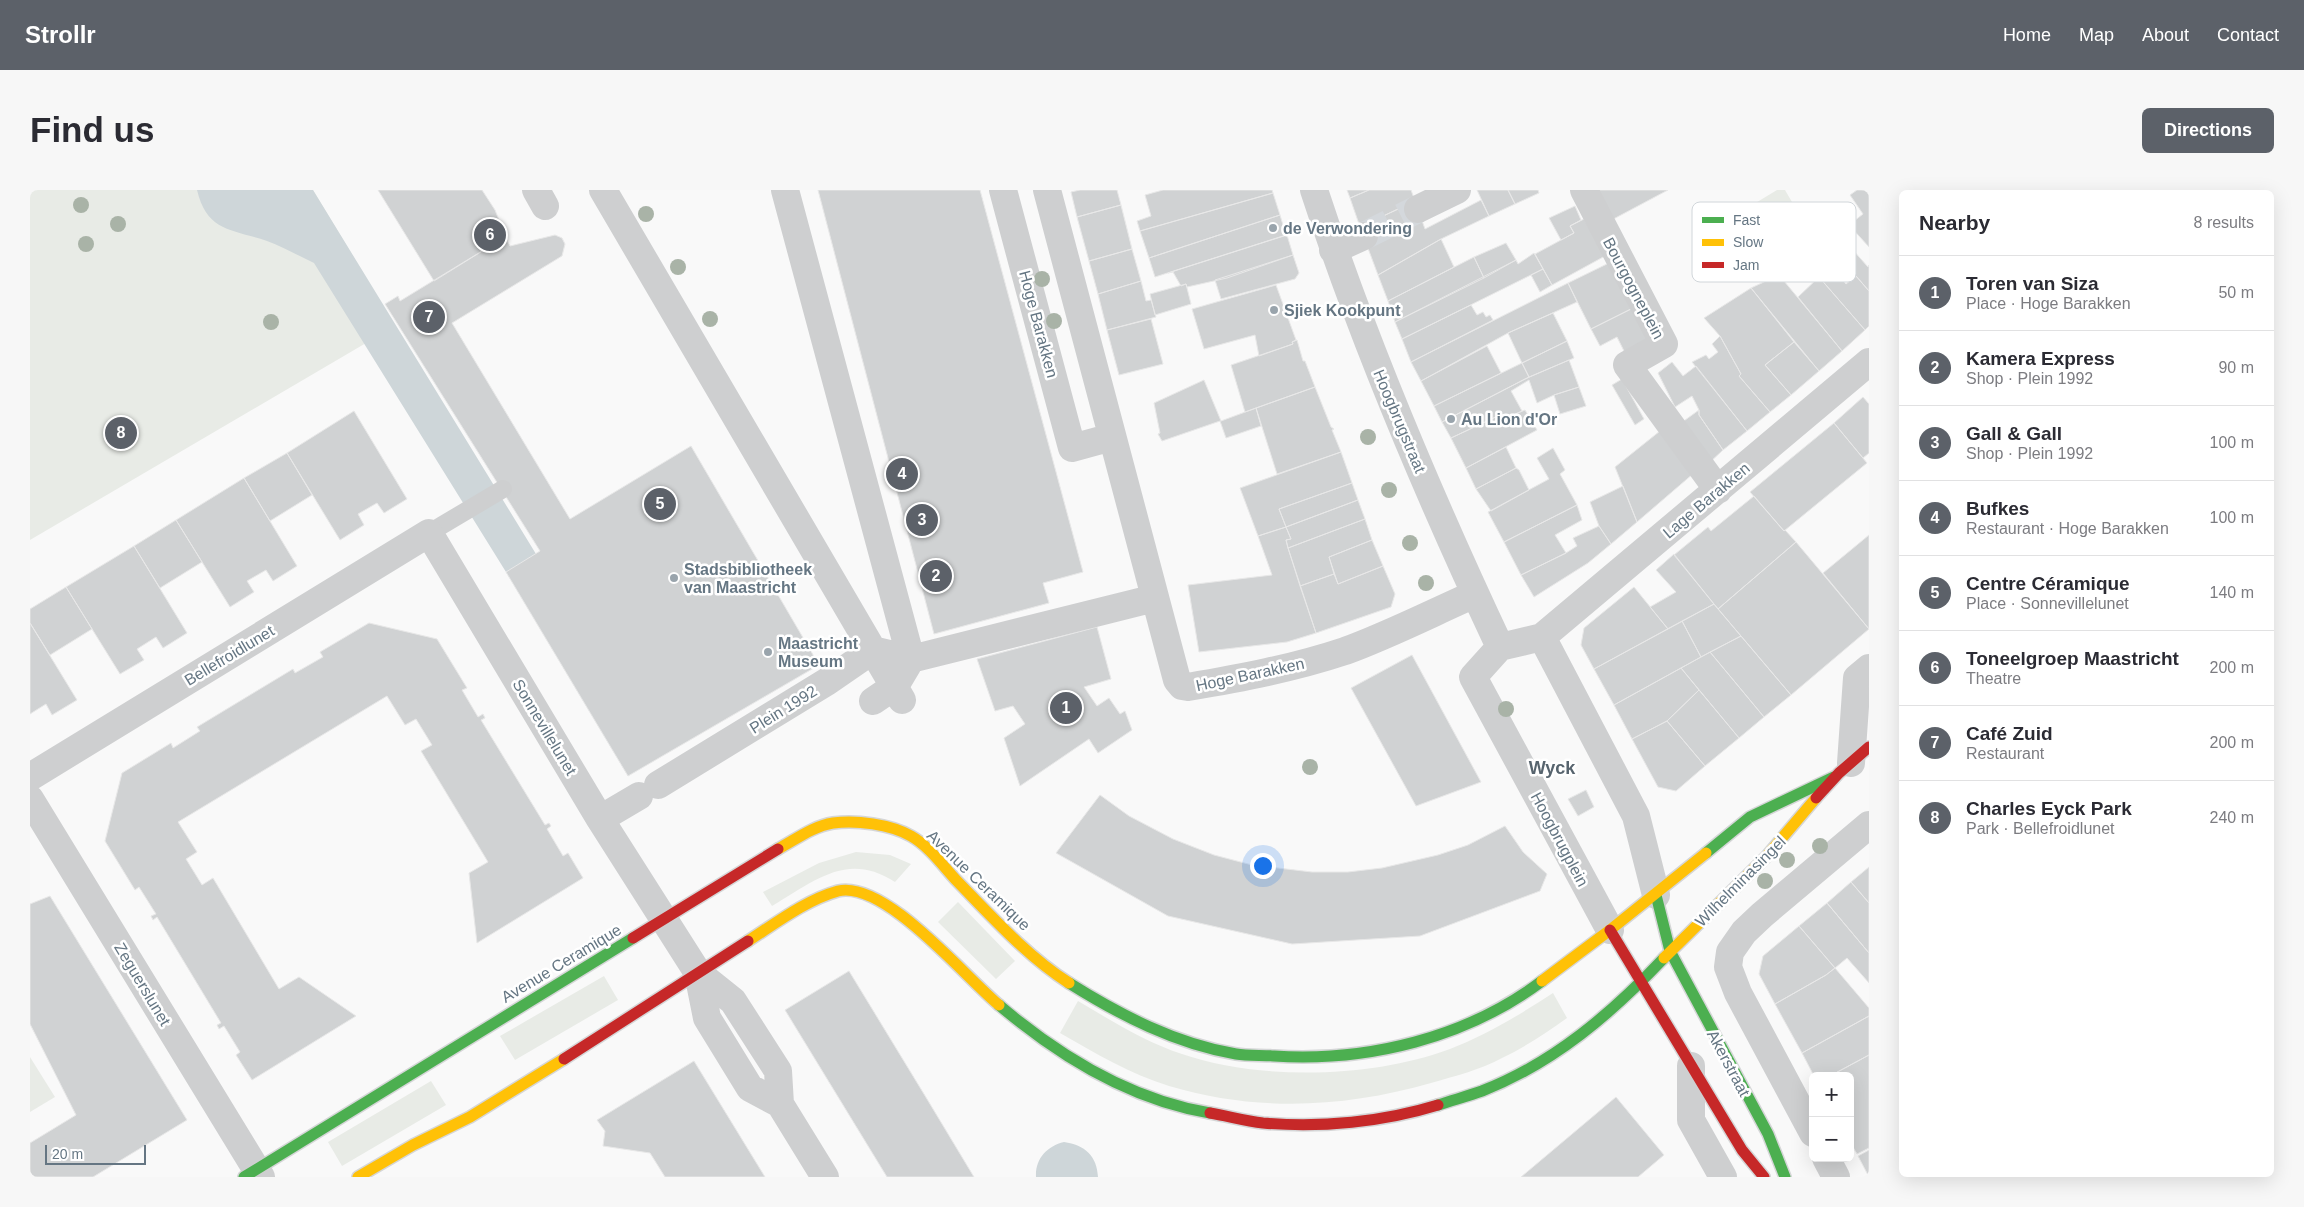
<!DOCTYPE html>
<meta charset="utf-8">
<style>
:root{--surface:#fff;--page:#f7f7f7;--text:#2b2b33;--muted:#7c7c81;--line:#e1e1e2;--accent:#5c6169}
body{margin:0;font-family:Arial,sans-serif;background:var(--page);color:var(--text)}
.controls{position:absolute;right:15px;bottom:15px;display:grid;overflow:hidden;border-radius:8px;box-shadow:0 5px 20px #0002}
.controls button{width:45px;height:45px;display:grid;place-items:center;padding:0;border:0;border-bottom:1px solid var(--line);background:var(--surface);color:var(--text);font:25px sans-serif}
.scale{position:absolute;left:15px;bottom:12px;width:101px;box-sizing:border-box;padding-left:5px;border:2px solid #657683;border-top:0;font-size:14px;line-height:18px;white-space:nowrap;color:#657683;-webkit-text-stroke:4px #fff;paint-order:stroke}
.you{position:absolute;left:1232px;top:675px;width:18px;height:18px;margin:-12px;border:4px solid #fff;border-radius:50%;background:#1a73e8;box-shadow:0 0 0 8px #1a73e833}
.badge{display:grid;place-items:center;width:32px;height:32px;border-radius:50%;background:var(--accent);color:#fff;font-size:16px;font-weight:700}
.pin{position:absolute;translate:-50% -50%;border:2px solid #fff;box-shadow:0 1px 5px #0006}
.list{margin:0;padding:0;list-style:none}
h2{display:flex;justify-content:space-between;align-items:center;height:65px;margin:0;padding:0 20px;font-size:21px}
h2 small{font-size:16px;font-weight:400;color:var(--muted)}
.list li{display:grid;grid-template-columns:32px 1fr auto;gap:15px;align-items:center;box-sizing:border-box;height:75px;padding:0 20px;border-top:1px solid var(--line)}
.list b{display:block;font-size:19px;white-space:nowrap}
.list p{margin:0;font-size:16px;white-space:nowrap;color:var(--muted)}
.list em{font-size:16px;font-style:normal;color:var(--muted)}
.map{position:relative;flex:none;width:1839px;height:987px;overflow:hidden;border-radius:8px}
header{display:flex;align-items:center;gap:30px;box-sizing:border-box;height:70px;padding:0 25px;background:var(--accent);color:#fff}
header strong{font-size:24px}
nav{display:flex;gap:28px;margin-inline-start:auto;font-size:18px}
.intro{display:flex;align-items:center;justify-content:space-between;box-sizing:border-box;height:120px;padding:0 30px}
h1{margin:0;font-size:35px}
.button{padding:12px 22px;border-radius:8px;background:var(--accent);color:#fff;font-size:18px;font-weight:700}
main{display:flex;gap:30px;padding:0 30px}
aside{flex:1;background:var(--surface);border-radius:8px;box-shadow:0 5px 20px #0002}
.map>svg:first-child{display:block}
</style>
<header>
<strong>Strollr</strong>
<nav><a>Home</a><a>Map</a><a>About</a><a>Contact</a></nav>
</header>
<div class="intro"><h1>Find us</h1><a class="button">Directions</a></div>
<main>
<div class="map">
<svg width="1839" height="987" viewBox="0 0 1839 987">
<rect width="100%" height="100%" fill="#f9f9f9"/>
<path fill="#e8ebe6" d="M0 0H283L365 136 0 350Z
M1747 0H1755L1776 36 1732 62 1709 23Z
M826 662 860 665 881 674 865 692C817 661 785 691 742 716L733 702 789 673Z
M928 712 985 771 966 789 908 732Z
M574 786 588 810 485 870 470 846Z
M1523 803 1537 828C1516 843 1495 857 1472 868 1450 880 1425 886 1401 893 1314 918 1226 922 1139 896 1100 884 1065 863 1030 843L1048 811C1082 831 1115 852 1152 864 1231 891 1342 888 1420 859 1456 845 1491 824 1523 803Z
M0 867 25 907 0 922Z
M401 891 416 915 312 976 298 952Z"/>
<path fill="#ced6d9" d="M167 0H283L506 364 627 569 598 586 476 382 284 73C269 66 253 57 237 51 202 39 177 42 167 0Z
M1034 952C1055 955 1067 966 1068 987H1006C1005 969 1017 956 1034 952Z"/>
<path fill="#d0d2d3" stroke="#e8e8e8" d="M348 0H452L465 20 469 30 466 32 475 47 404 91Z
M788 0H950L1053 382 1013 393 1019 413 904 444Z
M1050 0H1087L1091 15 1047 27 1041 2Z
M1133 0H1242L1243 3 1110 41 1107 31 1121 26 1115 5Z
M1317 0H1339L1320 8Z
M1339 0H1381L1385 11 1330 37 1320 8Z
M1447 0H1478L1485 14 1459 26Z
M1478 0H1508L1509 3 1485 14Z
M1560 0H1638L1576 33Z
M1827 0H1839V57L1819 35 1833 24 1820 5Z
M1243 3 1250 25 1119 68 1110 41Z
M1451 10 1459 26 1411 49 1348 85 1330 37 1385 11 1395 39Z
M1091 15 1102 59 1059 71 1047 27Z
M1545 16 1551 30 1540 36 1544 43 1531 50 1519 28Z
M1250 25 1256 45 1125 87 1119 68Z
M1554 29 1575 66 1522 95 1505 64 1544 43 1540 36Z
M1807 42 1838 77 1839 75V101L1794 49Z
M525 45 532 48 535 54 532 66 422 133 540 329 661 256 789 475 598 586 476 382 510 361 355 114 368 106 370 111 475 47 480 56Z
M1257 45 1263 65 1197 88 1157 97 1156 94 1151 96 1143 82 1138 83Z
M1411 49 1424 77 1358 111 1348 85Z
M1476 53 1486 70 1454 88 1444 67Z
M1102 59 1111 91 1068 104 1059 71Z
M1504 63 1513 79 1372 149 1365 132 1486 70 1488 74Z
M1263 65 1269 83 1265 89 1191 109 1185 90Z
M1444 67 1454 88 1365 132 1358 111Z
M1579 73 1601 119 1561 139 1538 93Z
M1800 76 1816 94 1826 86 1839 101V136L1835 140 1789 87Z
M1513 79 1522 95 1510 102 1501 85Z
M1749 85 1812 161 1789 181 1721 98Z
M1789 87 1835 140 1812 161 1768 107Z
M1111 91 1116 111 1121 110 1126 127 1077 140 1068 104Z
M1538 93 1547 112 1478 143 1391 191 1381 172Z
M1156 94 1161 114 1125 125 1120 104Z
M1246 95 1266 150 1262 152 1263 154 1229 166 1225 145 1174 159 1162 119Z
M1721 98 1764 152 1735 175 1761 205 1740 222 1709 186 1711 184 1690 146 1674 128Z
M1441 115 1447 125 1453 122 1456 127 1460 125 1463 130 1381 172 1372 149Z
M1607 116 1623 149 1595 163 1587 147 1570 156 1561 139Z
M1523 123 1537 151 1492 173 1478 143Z
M1121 129 1133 174 1089 185 1077 140Z
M1690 146 1711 184 1709 186 1740 222 1717 241 1662 172 1676 165 1679 169 1688 162 1682 154Z
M1267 150 1273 171H1275L1285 197 1215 222 1201 175 1263 154 1262 152Z
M1537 151 1544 168 1499 187 1492 173Z
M1764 152 1789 181 1761 205 1735 175Z
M1457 156 1471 183 1404 216 1391 191Z
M1539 170 1549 197 1524 205 1507 213 1499 190 1481 201 1492 221 1474 229 1472 224 1421 248 1412 232 1495 189Z
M1642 172 1653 186 1666 176 1717 241 1693 260 1669 225V220L1662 206 1645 217 1628 183Z
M1492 173 1499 187 1412 232 1404 216Z
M1592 189 1614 229 1605 235 1582 195Z
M1174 190 1191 231 1226 218 1231 236 1196 248 1190 231 1132 251 1128 244 1130 243 1124 213Z
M1285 197 1301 237 1304 239 1302 240 1311 262 1247 284 1226 218Z
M1549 197 1556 216 1530 224 1524 205Z
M1833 207 1839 214V263L1833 268 1804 233Z
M1495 220 1507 240 1436 278 1421 248 1472 224 1474 229Z
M1669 220V225L1693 260 1678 274 1651 233Z
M324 221 377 309 354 323 347 313 328 324 334 335 310 350 257 263Z
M1804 233 1837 273 1754 341 1720 302Z
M1630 241 1664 283 1607 332 1585 277Z
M1476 257 1486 278 1446 299 1436 278Z
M1523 258 1535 280 1530 284 1547 315 1474 352 1458 322 1519 289 1507 268Z
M1311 262 1322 293 1249 319 1256 337 1228 346 1210 298Z
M257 263 282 305 240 331 214 288Z
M1486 278 1489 280 1499 300 1461 321 1446 299Z
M214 288 267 376 243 391 236 380 217 391 224 402 200 417 146 330Z
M1322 293 1328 310 1256 337 1249 319Z
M1593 296 1607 332 1581 354 1569 336 1560 312Z
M1724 306 1754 341 1755 340 1766 352 1688 419 1644 365 1678 337 1681 341Z
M1328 310 1335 329 1258 358 1256 350 1261 349 1256 337Z
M1547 315 1552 330 1525 345 1536 363 1491 385 1474 352Z
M1335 329 1342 350 1299 367 1304 384 1270 396 1258 358Z
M146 330 172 372 130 398 104 356Z
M1569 336 1581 354 1558 373 1504 407 1491 385 1536 363 1547 356 1543 348Z
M1256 337 1261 349 1256 350 1258 358 1286 443 1257 452 1169 462 1158 395 1242 385 1228 346Z
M1839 345V439L1793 383Z
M1342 350 1353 376 1308 394 1299 367Z
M1766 352 1839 439 1761 505 1688 419Z
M104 356 157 443 133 458 126 447 107 459 114 470 90 484 36 397Z
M1644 364 1684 414 1638 439 1620 417 1646 402 1626 380Z
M1353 376 1365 404 1361 417 1286 443 1270 396 1304 384 1308 394Z
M36 397 62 439 20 465 0 433V419Z
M1604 397 1638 439 1564 479 1551 455 1554 438Z
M1684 414 1711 446 1671 467 1652 431Z
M1652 431 1671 467 1584 515 1564 479Z
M0 433 47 510 22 525 16 514 0 524Z
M339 433 407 449 437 498 432 500 448 527 453 524 455 528 451 530 515 635 519 633 521 636 517 639 533 666 538 663 553 688 447 753 439 683 458 672 391 561 402 555 386 529 375 535 357 506 148 632 167 662 156 669 172 695 183 688 249 799 269 787 326 826 222 890 206 865 210 862 194 836 189 839 187 835 191 833 127 727 123 730 121 726 126 724 109 697 105 700 75 651 92 583 141 553 143 558 170 541 167 537 263 479 265 483 293 467 290 462Z
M1067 437 1081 489 1054 497 1067 516 1079 508 1090 524 1095 521 1102 540 1068 563 1059 549 990 596 974 548 995 534 983 516 965 521 947 469Z
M1711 446 1761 505 1734 527 1680 462Z
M1680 462 1734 527 1709 548 1651 478Z
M1382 465 1451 592 1386 616 1321 498Z
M1651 478 1669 500 1637 531 1602 549 1584 515Z
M1669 500 1709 548 1675 576 1637 531Z
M1637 531 1675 576 1646 601 1628 597 1602 549Z
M1556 600 1564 617 1548 626 1538 609Z
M1070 605 1099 626 1143 649 1184 665 1222 675 1282 682H1318L1352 678 1408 665 1438 655 1475 636 1493 662 1517 684 1510 701 1390 746 1262 754 1138 726 1026 663Z
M1839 677V713L1821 692Z
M1821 692 1839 713V763L1797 713Z
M20 706 157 930 63 987H0V953L46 925 0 834V714Z
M1797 713 1839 763V793L1817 768 1805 778 1769 736Z
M1769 736 1805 778 1796 785 1745 814 1729 784 1733 766Z
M1805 778 1839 818V826L1772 863 1745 814 1796 785Z
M819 781 897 909 944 987H857L755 820Z
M1839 826V865L1800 886H1784L1772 863Z
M1839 865V958L1827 964 1820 952V886H1800Z
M664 871 735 987H635L620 963 573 956 575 941 567 930Z
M1586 907 1634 965 1608 987H1491Z
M1839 960V987L1828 966Z"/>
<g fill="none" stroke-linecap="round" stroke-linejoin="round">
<path stroke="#d4d8dc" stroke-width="28" stroke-dasharray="28 14" stroke-linecap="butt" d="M1334 46 1388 19"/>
<defs>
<path id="fast" d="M1676 663 1720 627 1804 587
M1626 705 1640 761 1738 944 1755 987
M1039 793C1090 825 1146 854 1206 864 1218 866 1232 865 1244 866 1338 872 1436 848 1512 791
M969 815C1029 866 1101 910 1180 923
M1408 915C1423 910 1438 906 1452 901 1524 873 1582 823 1634 768
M214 987 603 748"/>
<path id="slow" d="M748 659C765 650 783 636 803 633 826 630 860 634 881 646 899 656 913 676 927 691 962 727 997 766 1039 793
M718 751C746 733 776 710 808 701 855 690 934 786 969 815
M1634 768 1736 667 1786 608
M1512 791 1580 740 1676 663
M328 987 383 955 440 927 534 869"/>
<path id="jam" d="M1786 608 1809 583 1839 557
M1580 740 1712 960 1734 987
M603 748 748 659
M534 869 718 751
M1180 923C1198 926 1215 931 1233 933 1291 938 1353 932 1408 915"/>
</defs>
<use href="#fast" stroke="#d5d6d7" stroke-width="14"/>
<use href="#slow" stroke="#d5d6d7" stroke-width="14"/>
<use href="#jam" stroke="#d5d6d7" stroke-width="14"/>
<path stroke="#cecfd0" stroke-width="18" d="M399 343 473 299"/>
<path stroke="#cecfd0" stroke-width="28" d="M506 0 515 16
M573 0 872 510
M755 0 881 469 865 496 843 511
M973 0 1042 258 1082 247
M1017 0 1147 490 1152 496 1158 497C1211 488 1264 478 1315 461 1359 445 1402 423 1445 404
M1284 0C1335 156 1400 308 1470 457
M1554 0 1634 154 1597 175 1688 300
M1388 19 1427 0
M1303 60 1334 46
M1512 447 1606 626 1626 705
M1470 457 1512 447 1839 172
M1470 457 1443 487 1580 740
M1821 573 1827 488 1839 478
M0 587 399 343 570 629 668 783 703 811 748 881 750 914 795 987
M628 595 798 491 843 460 881 469 1125 408
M0 609 231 987
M570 629 609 606
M668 783 677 828 720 898 750 914
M1661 876V930L1693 987
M1783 943 1708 803 1698 777 1700 762 1714 742 1732 725 1839 635
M1796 968 1806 987"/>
<use href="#fast" stroke="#4caf50" stroke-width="11"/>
<use href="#slow" stroke="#ffc107" stroke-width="11"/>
<use href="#jam" stroke="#c62828" stroke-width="11"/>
</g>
<g fill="#a9b3a7">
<circle cx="51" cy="15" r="8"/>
<circle cx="616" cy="24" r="8"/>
<circle cx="88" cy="34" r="8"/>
<circle cx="56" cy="54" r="8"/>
<circle cx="648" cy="77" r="8"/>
<circle cx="1012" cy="89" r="8"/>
<circle cx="680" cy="129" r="8"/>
<circle cx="1024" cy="131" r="8"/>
<circle cx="241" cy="132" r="8"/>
<circle cx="1338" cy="247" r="8"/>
<circle cx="1359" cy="300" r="8"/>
<circle cx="1380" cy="353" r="8"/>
<circle cx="1396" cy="393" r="8"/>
<circle cx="1476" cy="519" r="8"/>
<circle cx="1280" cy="577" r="8"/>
<circle cx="1790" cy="656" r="8"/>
<circle cx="1757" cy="670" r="8"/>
<circle cx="1735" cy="691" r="8"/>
</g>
<g fill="#99a4ac" stroke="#fff" stroke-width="2">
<circle cx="1243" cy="38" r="5"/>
<circle cx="1244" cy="120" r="5"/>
<circle cx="1421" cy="229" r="5"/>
<circle cx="644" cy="388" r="5"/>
<circle cx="738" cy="462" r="5"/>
</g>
<g text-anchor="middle" stroke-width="5" stroke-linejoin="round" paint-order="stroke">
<g font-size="16" font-weight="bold" fill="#657683" stroke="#fff" text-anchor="start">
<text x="1253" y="44">de Verwondering</text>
<text x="1254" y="126">Sjiek Kookpunt</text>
<text x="1431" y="235">Au Lion d'Or</text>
<text x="654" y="385">Stadsbibliotheek<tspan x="654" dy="18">van Maastricht</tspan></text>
<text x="748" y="459">Maastricht<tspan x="748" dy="18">Museum</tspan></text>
</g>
<g font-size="16" fill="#657683" stroke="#fff">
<text transform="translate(1604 98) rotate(62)" y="6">Bourgogneplein</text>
<text transform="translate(1009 134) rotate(75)" y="6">Hoge Barakken</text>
<text transform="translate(1370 231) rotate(67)" y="6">Hoogbrugstraat</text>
<text transform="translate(1676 310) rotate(-40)" y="6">Lage Barakken</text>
<text transform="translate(199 465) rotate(-31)" y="6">Bellefroidlunet</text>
<text transform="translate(1220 484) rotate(-12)" y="6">Hoge Barakken</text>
<text transform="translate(753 519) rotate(-32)" y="6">Plein 1992</text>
<text transform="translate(515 537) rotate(59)" y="6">Sonnevillelunet</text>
<text transform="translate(1530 649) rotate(62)" y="6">Hoogbrugplein</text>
<text transform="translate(949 690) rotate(44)" y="6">Avenue Ceramique</text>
<text transform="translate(1710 691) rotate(-45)" y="6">Wilhelminasingel</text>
<text transform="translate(531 773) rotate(-31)" y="6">Avenue Ceramique</text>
<text transform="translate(113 794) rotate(59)" y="6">Zeguerslunet</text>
<text transform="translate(1699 873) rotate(62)" y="6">Akerstraat</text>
</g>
<g font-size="18" font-weight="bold" fill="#57646e" stroke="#fff">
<text x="1522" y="584">Wyck</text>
</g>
</g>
<rect x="1662" y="12" width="164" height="80" rx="8" fill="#fff" stroke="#d1d6da" stroke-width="1"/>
<rect x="1672" y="27" width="22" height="6" fill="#4caf50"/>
<rect x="1672" y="49" width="22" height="7" fill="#ffc107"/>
<rect x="1672" y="72" width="22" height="6" fill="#c62828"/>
<g font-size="14" fill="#657683">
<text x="1703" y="35">Fast</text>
<text x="1703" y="57">Slow</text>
<text x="1703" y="80">Jam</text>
</g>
</svg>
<div class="controls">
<button>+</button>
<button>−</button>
</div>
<div class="scale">20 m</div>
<div class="you"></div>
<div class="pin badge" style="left:1036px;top:518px">1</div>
<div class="pin badge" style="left:906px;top:386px">2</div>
<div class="pin badge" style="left:892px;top:330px">3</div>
<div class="pin badge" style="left:872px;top:284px">4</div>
<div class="pin badge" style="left:630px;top:314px">5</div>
<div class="pin badge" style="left:460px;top:45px">6</div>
<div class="pin badge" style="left:399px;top:127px">7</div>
<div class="pin badge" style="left:91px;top:243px">8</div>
</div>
<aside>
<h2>Nearby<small>8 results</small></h2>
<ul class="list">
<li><span class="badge">1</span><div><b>Toren van Siza</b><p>Place · Hoge Barakken</p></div><em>50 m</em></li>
<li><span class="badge">2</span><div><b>Kamera Express</b><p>Shop · Plein 1992</p></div><em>90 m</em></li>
<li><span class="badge">3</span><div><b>Gall &amp; Gall</b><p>Shop · Plein 1992</p></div><em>100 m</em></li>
<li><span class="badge">4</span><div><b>Bufkes</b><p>Restaurant · Hoge Barakken</p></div><em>100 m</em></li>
<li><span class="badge">5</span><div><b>Centre Céramique</b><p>Place · Sonnevillelunet</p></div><em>140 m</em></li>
<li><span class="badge">6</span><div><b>Toneelgroep Maastricht</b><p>Theatre</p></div><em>200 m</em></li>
<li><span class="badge">7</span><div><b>Café Zuid</b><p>Restaurant</p></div><em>200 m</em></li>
<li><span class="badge">8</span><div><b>Charles Eyck Park</b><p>Park · Bellefroidlunet</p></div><em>240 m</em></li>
</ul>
</aside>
</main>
